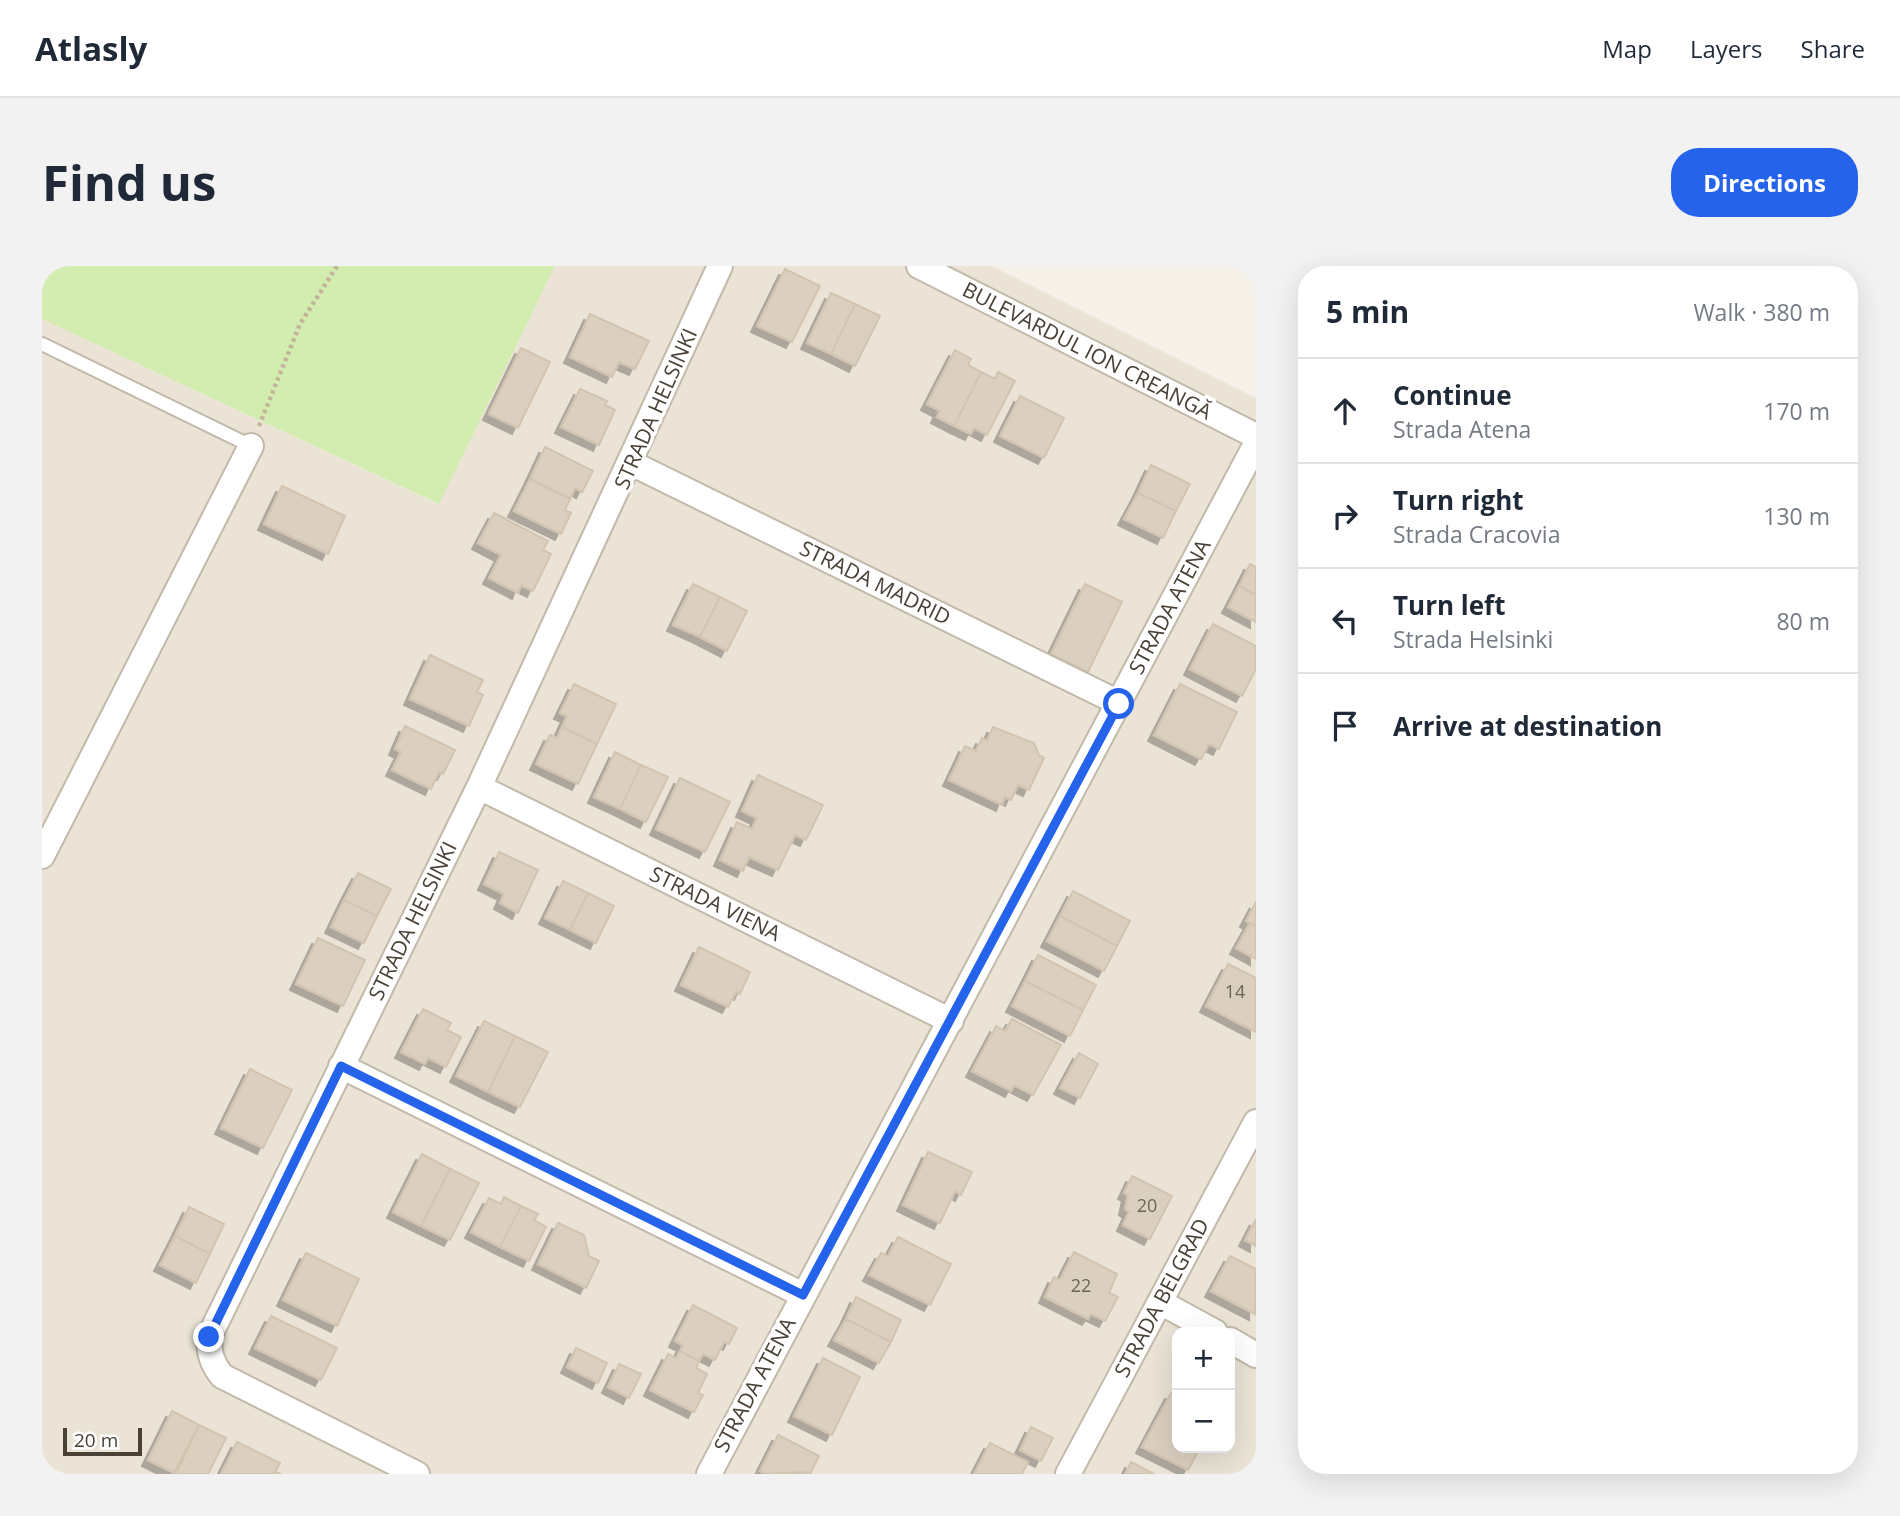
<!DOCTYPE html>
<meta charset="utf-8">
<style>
:root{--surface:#fff;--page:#f2f2f3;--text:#1f2937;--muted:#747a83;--line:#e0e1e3;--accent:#2563eb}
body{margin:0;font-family:"Open Sans",sans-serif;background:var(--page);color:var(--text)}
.controls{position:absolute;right:21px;bottom:21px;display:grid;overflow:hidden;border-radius:14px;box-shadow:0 7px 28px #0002}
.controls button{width:63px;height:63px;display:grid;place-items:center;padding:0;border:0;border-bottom:2px solid var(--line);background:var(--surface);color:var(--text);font:35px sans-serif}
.scale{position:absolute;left:21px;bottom:18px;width:79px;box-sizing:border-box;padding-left:7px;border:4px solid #4a4136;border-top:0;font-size:19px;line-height:24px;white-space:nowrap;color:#4a4136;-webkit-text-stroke:5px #fff;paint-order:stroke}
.stop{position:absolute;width:21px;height:21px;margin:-16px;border:5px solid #2563eb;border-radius:50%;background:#fff}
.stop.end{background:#2563eb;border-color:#fff;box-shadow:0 2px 7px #0008}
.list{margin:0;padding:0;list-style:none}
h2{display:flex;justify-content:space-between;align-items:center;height:91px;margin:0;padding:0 28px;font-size:30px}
h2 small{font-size:23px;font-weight:400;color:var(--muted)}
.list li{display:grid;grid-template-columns:46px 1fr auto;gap:21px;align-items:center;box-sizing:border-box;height:105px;padding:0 28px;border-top:2px solid var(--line)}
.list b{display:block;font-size:26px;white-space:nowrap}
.list p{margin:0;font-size:23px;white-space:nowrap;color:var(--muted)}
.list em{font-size:23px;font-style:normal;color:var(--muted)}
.icon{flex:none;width:38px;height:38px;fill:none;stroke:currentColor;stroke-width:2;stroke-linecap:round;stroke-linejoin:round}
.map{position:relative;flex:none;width:1214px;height:1208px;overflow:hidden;border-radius:28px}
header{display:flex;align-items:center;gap:42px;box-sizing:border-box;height:98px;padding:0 35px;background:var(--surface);border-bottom:2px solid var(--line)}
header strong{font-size:33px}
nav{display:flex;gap:38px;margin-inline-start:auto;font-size:24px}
.intro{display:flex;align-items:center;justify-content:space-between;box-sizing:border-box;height:168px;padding:0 42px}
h1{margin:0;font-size:49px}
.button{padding:18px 32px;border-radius:28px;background:var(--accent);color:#fff;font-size:24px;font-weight:700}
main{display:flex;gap:42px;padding:0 42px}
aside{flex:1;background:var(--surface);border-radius:28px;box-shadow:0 7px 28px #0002}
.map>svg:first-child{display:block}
</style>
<header>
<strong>Atlasly</strong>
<nav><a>Map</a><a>Layers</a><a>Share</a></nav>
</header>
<div class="intro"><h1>Find us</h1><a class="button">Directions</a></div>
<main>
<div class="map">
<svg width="1214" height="1208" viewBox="0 0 1214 1208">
<defs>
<filter id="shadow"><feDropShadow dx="-6" dy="6" stdDeviation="0" flood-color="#0004"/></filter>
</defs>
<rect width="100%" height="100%" fill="#f5f1e9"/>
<path fill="#eae3d6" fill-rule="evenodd" d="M513 0H950L1214 132V1208H0V53L396 238ZM1135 1066H1188V1182H1135Z"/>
<path fill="#d3ecaf" d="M0 0H513L397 238 0 53Z"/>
<path fill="#dbcfc0" stroke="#d3c4b0" stroke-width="2" filter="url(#shadow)" d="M743 3 778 20 750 76 715 60Z
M789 27 813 38 789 88 765 77Z
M813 38 838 50 813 100 789 88Z
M548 48 607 75 593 103 577 96 570 111 528 91Z
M479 82 508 96 476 162 447 148Z
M913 84 929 93 926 99 939 106 912 160 895 151 898 145 885 138Z
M939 106 953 113 956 106 973 115 945 169 932 162 929 168 912 160Z
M538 123 565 135 563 139 573 144 557 179 519 161Z
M978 130 1022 152 1002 192 958 170Z
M503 181 551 205 540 226 533 222 528 233 488 213Z
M1109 199 1148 218 1134 245 1096 227Z
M488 213 528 233 523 244 529 247 519 268 472 245Z
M240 220 303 250 286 288 222 258Z
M1096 227 1134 245 1121 272 1082 253Z
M452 247 506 275 501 284 509 288 491 325 479 319 476 327 447 312 459 289 436 277Z
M1208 298 1214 301V329L1197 320Z
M651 318 678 331 658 371 631 359Z
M1043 318 1080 336 1046 406 1009 388Z
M1197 320 1214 329V356L1186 341Z
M678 331 705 345 685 385 658 371Z
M1171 358 1214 380V403L1200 430 1148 403Z
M388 389 441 414 435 426 441 429 427 460 368 433Z
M532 418 574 438 555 478 520 461 525 450 518 447Z
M1138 418 1195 446 1177 483 1167 478 1159 493 1112 469Z
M363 460 413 484 401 508 397 506 389 523 350 504 359 486 353 483Z
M520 461 555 478 536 518 494 498 508 469 515 472Z
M951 461 992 477 997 489 1002 492 987 524 976 519 969 534 963 531 960 539 907 514 923 480 934 485 940 472 945 475Z
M573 486 599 499 578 543 552 531Z
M599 499 626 511 604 556 578 543Z
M716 509 781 539 764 574 753 569 736 604 707 591 701 605 678 594 695 556 710 563 715 552 700 545Z
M638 512 688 536 663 586 614 563Z
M457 586 496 604 476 647 458 637 462 628 442 618Z
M316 607 349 623 335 650 302 634Z
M521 615 546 627 528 664 503 652Z
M1031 625 1088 655 1075 680 1018 650Z
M546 627 572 640 554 677 528 664Z
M302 634 335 650 322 677 289 661Z
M1214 636V661L1204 655Z
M1018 650 1075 680 1062 705 1005 675Z
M1208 657 1214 661V693L1194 682Z
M276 672 323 694 301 740 254 718Z
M657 681 708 706 698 728 694 726 686 741 639 719Z
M996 689 1054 719 1041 744 983 715Z
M1186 698 1214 712V766L1164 740Z
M983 715 1041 744 1028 770 970 740Z
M381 743 409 757 405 764 419 771 404 801 386 792 383 798 359 786Z
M970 753 1019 779 991 829 972 819 969 825 930 805 954 760 963 765Z
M442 755 473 770 446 826 414 810Z
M473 770 506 786 478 841 446 826Z
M1037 787 1056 798 1038 832 1018 822Z
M208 803 250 824 221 882 179 862Z
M886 886 930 906 919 929 913 925 898 957 861 939Z
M380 888 408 903 379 960 351 946Z
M408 903 437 917 408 974 379 960Z
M1090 910 1130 930 1108 973 1081 959 1087 946 1083 943 1086 929 1082 927Z
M462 931 479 940 458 981 429 966 447 932 459 938Z
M479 940 496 948 492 954 504 961 487 995 458 981Z
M147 941 182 958 168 988 133 970Z
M1214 953V980L1203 974Z
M516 957 542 969 547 990 557 995 544 1022 496 998Z
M133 970 168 988 154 1017 118 999Z
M856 971 909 998 888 1039 827 1009 839 987 846 990Z
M1032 986 1075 1008 1067 1027 1076 1031 1063 1055 1049 1048 1046 1053 1003 1031 1012 1011 1018 1014Z
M264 987 317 1013 295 1060 241 1034Z
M1188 990 1214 1003 1213 1048 1169 1025Z
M814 1031 859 1054 849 1076 804 1053Z
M651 1039 695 1062 687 1078 682 1076 673 1094 661 1088 657 1095 638 1085 641 1079 633 1075Z
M229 1050 295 1082 279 1114 213 1082Z
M804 1053 849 1076 837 1097 792 1074Z
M534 1082 565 1097 556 1117 525 1101Z
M638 1085 657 1095 654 1102 665 1108 656 1127 661 1129 652 1146 608 1124 626 1088 634 1092Z
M781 1092 818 1111 790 1169 752 1150Z
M577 1098 599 1108 587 1132 566 1121Z
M1129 1127 1135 1130V1182H1158L1146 1204 1100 1181Z
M130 1145 157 1159 132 1207 106 1194Z
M157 1159 184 1172 166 1208H134Z
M989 1161 1011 1172 999 1195 978 1184Z
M736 1169 777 1190 768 1208 761 1206 724 1208 718 1205Z
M195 1176 238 1197 233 1206 239 1208H179Z
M948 1177 986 1196 980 1208H932Z
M1089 1196 1112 1208H1083Z"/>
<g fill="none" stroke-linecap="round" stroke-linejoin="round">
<defs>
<path id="lane" d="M0 78 209 180"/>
<path id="street" d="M877 0 1214 170
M589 197 1077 437
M437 521 909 755
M0 590 209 180
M299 800 761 1029
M1118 1036 1173 1066
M1188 1074 1214 1089
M375 1208 180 1110C170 1098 167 1087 167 1071L437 521 678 0
M667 1208 1214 178
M1026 1208 1214 856"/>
</defs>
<use href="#lane" stroke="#c2b9aa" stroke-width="16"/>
<use href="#street" stroke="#c2b9aa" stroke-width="28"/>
<path stroke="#c4b49b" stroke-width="4.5" stroke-dasharray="3.5 3.5" stroke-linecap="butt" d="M217 160 258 58 295 0"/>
<use href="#lane" stroke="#fff" stroke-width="12"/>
<use href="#street" stroke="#fff" stroke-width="24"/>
</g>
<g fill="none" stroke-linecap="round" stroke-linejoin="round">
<path stroke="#2563eb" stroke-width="9" d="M167 1071 299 800 761 1029 1077 438"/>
</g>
<g text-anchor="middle" stroke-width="7" stroke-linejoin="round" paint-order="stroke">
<g font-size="18" fill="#6e6458">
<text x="1193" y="732">14</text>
<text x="1105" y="946">20</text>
<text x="1039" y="1026">22</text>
</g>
<g font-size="21" fill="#4a4136" stroke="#fff">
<text transform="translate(1045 85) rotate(27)" y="7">BULEVARDUL ION CREANGĂ</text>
<text transform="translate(614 143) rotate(-66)" y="7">STRADA HELSINKI</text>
<text transform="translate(833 317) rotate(26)" y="7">STRADA MADRID</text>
<text transform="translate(1128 341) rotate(-62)" y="7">STRADA ATENA</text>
<text transform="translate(673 638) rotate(26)" y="7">STRADA VIENA</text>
<text transform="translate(371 655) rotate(-64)" y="7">STRADA HELSINKI</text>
<text transform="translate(1120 1032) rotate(-62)" y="7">STRADA BELGRAD</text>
<text transform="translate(713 1119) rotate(-62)" y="7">STRADA ATENA</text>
</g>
</g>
</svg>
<div class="controls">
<button>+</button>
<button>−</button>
</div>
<div class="scale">20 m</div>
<div class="stop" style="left:1077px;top:438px"></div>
<div class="stop end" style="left:167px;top:1071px"></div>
</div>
<aside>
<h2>5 min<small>Walk · 380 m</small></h2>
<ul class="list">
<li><svg class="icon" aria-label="ahead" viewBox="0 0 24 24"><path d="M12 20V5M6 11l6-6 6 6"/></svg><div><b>Continue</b><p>Strada Atena</p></div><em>170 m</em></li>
<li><svg class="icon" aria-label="right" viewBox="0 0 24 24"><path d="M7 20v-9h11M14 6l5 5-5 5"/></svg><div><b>Turn right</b><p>Strada Cracovia</p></div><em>130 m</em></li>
<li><svg class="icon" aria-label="left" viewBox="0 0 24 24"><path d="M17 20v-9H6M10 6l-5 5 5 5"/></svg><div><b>Turn left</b><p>Strada Helsinki</p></div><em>80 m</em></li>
<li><svg class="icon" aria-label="arrive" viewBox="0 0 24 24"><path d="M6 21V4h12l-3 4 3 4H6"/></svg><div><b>Arrive at destination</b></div></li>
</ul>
</aside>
</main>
